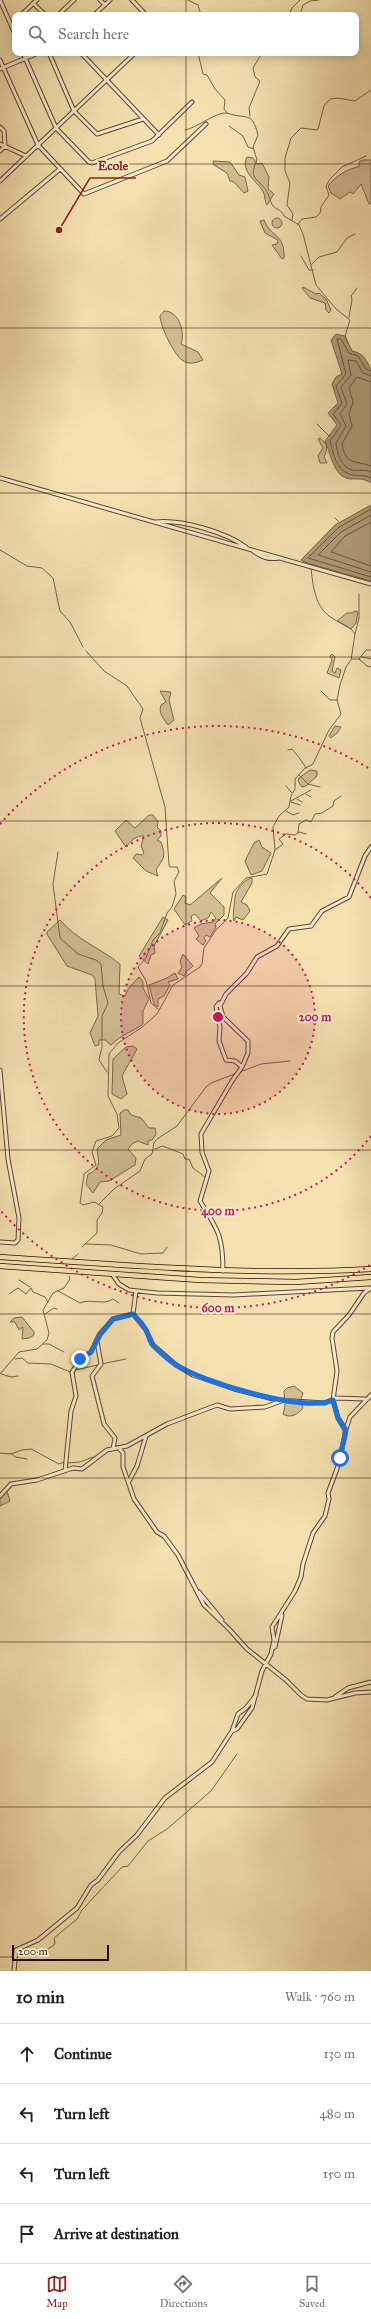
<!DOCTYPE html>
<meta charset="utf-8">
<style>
:root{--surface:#fff;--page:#f2f2f2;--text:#202124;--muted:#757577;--line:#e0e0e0;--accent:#8f2418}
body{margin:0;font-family:"IM FELL Great Primer",serif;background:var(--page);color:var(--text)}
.scale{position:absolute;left:12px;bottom:10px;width:97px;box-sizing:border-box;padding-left:4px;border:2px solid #270f06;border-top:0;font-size:11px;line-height:14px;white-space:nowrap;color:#270f06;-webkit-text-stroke:3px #f9eccc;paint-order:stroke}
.stop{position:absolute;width:12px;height:12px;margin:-9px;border:3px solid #1a73e8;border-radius:50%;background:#fff}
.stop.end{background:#1a73e8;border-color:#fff;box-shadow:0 1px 4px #0008}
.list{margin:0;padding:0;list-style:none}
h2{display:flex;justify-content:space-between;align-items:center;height:52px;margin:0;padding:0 16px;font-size:17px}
h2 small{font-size:13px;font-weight:400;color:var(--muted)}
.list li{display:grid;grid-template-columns:26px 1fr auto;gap:12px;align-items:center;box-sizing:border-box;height:60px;padding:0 16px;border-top:1px solid var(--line)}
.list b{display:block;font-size:15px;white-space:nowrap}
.list em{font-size:13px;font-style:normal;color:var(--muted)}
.icon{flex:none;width:22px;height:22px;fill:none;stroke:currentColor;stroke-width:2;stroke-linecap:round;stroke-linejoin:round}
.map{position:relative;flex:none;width:371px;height:1971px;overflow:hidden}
.search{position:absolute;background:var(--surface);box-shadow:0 2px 10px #0003;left:12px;right:12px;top:12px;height:44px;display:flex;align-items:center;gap:10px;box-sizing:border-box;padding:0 14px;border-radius:8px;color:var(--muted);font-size:15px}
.sheet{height:292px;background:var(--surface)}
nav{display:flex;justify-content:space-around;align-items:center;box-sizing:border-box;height:56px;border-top:1px solid var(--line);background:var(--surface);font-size:11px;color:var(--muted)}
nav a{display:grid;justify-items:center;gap:2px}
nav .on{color:var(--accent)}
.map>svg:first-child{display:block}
</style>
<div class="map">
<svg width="371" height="1971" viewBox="0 0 371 1971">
<rect width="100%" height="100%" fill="#f6e2b1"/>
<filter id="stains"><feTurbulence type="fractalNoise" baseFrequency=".005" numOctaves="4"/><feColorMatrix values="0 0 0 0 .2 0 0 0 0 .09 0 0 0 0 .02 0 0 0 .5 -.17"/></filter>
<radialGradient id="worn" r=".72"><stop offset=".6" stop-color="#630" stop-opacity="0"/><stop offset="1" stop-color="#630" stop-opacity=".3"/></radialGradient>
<path fill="#d3be94" stroke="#7d664d" d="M247 157 253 158 257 164 262 163 269 177 268 189 274 194 267 205C264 201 266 195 262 190 256 180 240 171 247 157Z
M363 160H371V204H369L361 184 353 194 350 192 340 199 331 193 328 186C335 177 348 168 359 167V162Z
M213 161 230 162 239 175 245 177 248 191 244 193 234 182 230 181 227 173 214 165Z
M272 223a5 5 0 1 1 10 0a5 5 0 1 1-10 0Z
M264 220C271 238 285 233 284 258L282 259 272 245 277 244 278 240 265 233 260 221Z
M303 287 316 294 319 293 326 299 331 310 329 313 326 310 325 303 310 298 302 288Z
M164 311C180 311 185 333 181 344L198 352 203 360C196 363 188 365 182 360 174 355 160 325 160 316Z
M320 438C328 444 328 449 324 457L327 463H320L318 456 323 448 318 439Z
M354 611 358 612 356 623 351 629 337 621 347 613H353Z
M332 654 335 657 332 671 335 673 337 668 341 670 339 678 327 673 332 660 330 656Z
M160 691 171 692 169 700 174 720 168 725C164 719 158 713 161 705L166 702Z
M335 726 341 727 337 733 331 738 329 736Z
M310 770 317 771V776L306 786 302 787 298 781 299 778Z
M149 815H153L158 822 157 827 161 831V836L157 840 161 842C167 858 163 858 156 870L158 876 146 871 133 858 136 854 142 855 144 853 141 846 144 836C136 835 131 841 126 847L115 831 126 820 135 828Z
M259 840 262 847 271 853 262 871 251 875 245 861 254 843Z
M222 878 210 893 224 907V915L215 924 216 927 210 937 206 935 204 938 206 941 203 945 196 939 199 936 194 928 201 924 213 922 216 918 211 912 209 917 201 921 195 914 191 916 192 921 185 925 174 909 183 895 186 897 185 903 190 905Z
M252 878V883L241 902 247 905 250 911 243 920 236 917 234 921C232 920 235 895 236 893 239 887 245 879 252 878Z
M163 917 168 920 154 946 155 953 151 955 148 964 139 956Z
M60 920C77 940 100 948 120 964L119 994 125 996 128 989 139 977 143 982V988L149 999 143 1011V1024C132 1032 121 1035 111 1045L105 1040H99V1045L95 1046 90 1033 98 1016 95 979 92 975 67 966 47 934V932Z
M183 954 193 966 187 971 184 976 178 973 182 967 180 962Z
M175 973 178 979 168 982 170 985 164 996 158 999V1007L154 1004 149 985 167 978Z
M133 1046 137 1049 122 1076 127 1094 121 1099 112 1094 113 1059 126 1047Z
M124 1110H128L131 1115 141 1118 149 1128H155L156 1134 152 1140 148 1141V1145L138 1141 132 1144 128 1149 136 1158 135 1165 109 1181 100 1182 93 1193 86 1184 88 1174C101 1169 99 1161 97 1149L106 1140 121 1135 120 1113Z
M22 1317 34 1332V1335L29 1338 22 1339 23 1327 19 1330 15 1322H10L14 1318Z
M294 1386 303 1393 300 1401 303 1408C298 1414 291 1419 283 1414L285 1406 284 1391 287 1388Z
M6 1488 10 1501 0 1506V1496Z"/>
<path fill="#b09a77" stroke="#79624a" d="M336 334 345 336 352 351C364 353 366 360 371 370V483C364 478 358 479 350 479 333 477 331 453 325 441L337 425 328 413 338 403 332 384 336 377 342 374 331 340Z
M371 505V581L307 563 301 560 335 525Z"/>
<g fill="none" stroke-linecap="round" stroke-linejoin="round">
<path stroke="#6c543e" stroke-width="1" d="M371 371 366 369 358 356 349 353 341 339H337L346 374 336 386 342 403 333 414 341 425 330 441C333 453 336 469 349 474 356 477 364 474 371 478
M371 376 363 373 356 361 348 360 351 375 341 387 347 404 340 414 346 426 336 443C337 452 341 467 352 470 358 471 364 469 371 472
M371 382 357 377 349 388 353 402 349 414 352 426 342 444C346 466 355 460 371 466
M371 509 338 528 308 558 371 577
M371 515 341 532 318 555 371 572
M371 522 345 536 331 552 371 566"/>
<path stroke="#79624a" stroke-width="1" d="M188 0 198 5 201 15
M289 15 292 8 300 0
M300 15 303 5 310 1 319 0
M198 53 203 74 207 75 215 89 225 100 224 109 227 113C246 120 252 110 258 135L253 147 257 160C247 182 260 177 268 194 270 198 270 202 273 206 277 210 282 210 284 216L299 225 303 234 316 285 336 309 350 320 345 336 348 344
M250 116 249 108 260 81 255 77 253 68 262 53
M229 126 243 136 248 147 254 149
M185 130C197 128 217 111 227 113
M292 220 293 214 287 205 290 183 285 171V158L291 138 301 128 317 130 318 129 324 106 330 99 338 98 355 101 371 90
M298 224 302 219 316 217 320 213 321 207 329 195 326 186 330 179 342 167 366 156
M301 256 309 270H313
M312 264 319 257 337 252 347 238 355 234
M349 317 352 300 351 296 357 288
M317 424 329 436
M335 518 339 522
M0 550 27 566 42 568 53 578 60 611 70 622 83 647
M355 634 359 618V594
M86 651 104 671 127 686 143 709 140 718 165 807 169 865 170 867H177L179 872 174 881 176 894 172 907 167 913 160 933 153 940 146 958 138 967 146 981 151 1003 158 1009
M362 657 371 659
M352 659H359L366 650H371
M359 659 367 666 371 667
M321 691 330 700H337
M288 750 292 749C295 752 304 764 306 768
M299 775 308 784 320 787
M286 786 292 793
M306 794 311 797
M297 799 302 802
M291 801 311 790
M291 802 300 805
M286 811 293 815 299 813
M298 833 299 824 306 820 311 822 315 814 322 813 333 806 334 801 341 796
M275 850 283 844 279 839 286 834 295 835 299 832 306 834
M58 852 53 884 60 938 78 954 96 960 101 964 103 986 108 1003 102 1016V1047L99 1060 107 1072
M240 1072 261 1064 290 1061
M155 1149 163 1146 183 1154 185 1159H189L193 1168 205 1177
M99 1204 114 1189 140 1171 145 1159 152 1154 154 1143 157 1139 177 1126 206 1087 211 1083 237 1073
M85 1244 111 1245 141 1254 163 1253 167 1247
M82 1247 97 1233V1220L102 1213 103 1207 94 1202 83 1205 80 1203 84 1174 96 1165 92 1152 96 1141 112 1136 119 1128 117 1114 108 1096 109 1054 118 1043 141 1028 157 1014 173 985 200 967 202 964 204 948 216 930 228 918 233 892 246 878 267 874 275 850 273 827 279 816 289 807 291 796 295 789V779L304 769 313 764 329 730 341 714 337 700 340 685 346 667 351 660 355 634C351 626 339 623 332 618 315 608 313 586 311 568
M72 1259 78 1254
M19 1280 30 1287
M58 1291 80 1303C91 1298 103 1306 113 1299L119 1303
M9 1294 18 1288 26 1294 31 1288 33 1292 45 1297 48 1302
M45 1314 54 1308 57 1309
M43 1344H49L64 1352
M15 1359 22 1358 28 1363 51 1364 70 1372
M101 1364 126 1359
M75 1370 98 1365
M0 1374 19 1352 37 1349 47 1340 49 1333 43 1310 53 1293 64 1288 70 1279 69 1276
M1 1374 11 1377 18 1376
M0 1453 11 1454 22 1450 31 1449 59 1464 64 1462
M12 1454 15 1457 27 1459
M67 1463 80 1462 93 1457
M17 1954 34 1951 41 1954 55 1944 54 1938 77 1919 82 1910 122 1867 128 1866 148 1841 167 1829 211 1791 237 1754
M0 1957H11L14 1954"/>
<defs>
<path id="minor" d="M0 0 15 34
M100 0 105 5
M132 0 146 15
M33 3 45 15
M21 15 37 0
M58 15 74 0
M94 15 110 0
M23 53 56 128 89 162 92 163 152 141 192 102
M49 53 74 111 97 134 143 119
M81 53 159 135
M0 60 38 145 84 194 167 161 206 124
M0 69 38 53
M0 127 4 131 5 146 0 151
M0 144 26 156
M0 181 135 53
M0 219 60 169
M0 478 371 584
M155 522C181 519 225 532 246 547
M253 551C262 557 268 560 279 558
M219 1003 216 1007 220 1027 219 1041 226 1060 235 1061 242 1067
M0 1070 8 1159 19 1218 18 1240 15 1243 0 1242
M223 1271C223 1236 218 1230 200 1201L209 1171 202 1152 201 1134 232 1081 242 1067 248 1053V1041L223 1017 220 1006 226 994 247 973 257 957 277 946 289 929 311 926 322 911 349 897 365 856 371 847
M112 1274 119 1284 129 1290 157 1293 234 1295 369 1288
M133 1314 146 1330 153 1345 176 1365 193 1375 234 1389 277 1400 325 1403 336 1398 365 1399
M97 1342 101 1364 92 1376 104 1424 115 1438 113 1449
M346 1429 350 1417 371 1395
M119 1448 123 1453V1467L134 1499 157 1532 164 1536 178 1555 204 1605 229 1629 247 1649 286 1680 301 1695 307 1699 327 1700 355 1693 371 1692
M65 1471 71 1411 76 1396 72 1372 81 1359 91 1352 99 1335 113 1319 133 1314 136 1291
M129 1481 137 1466 146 1436
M0 1496 11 1484 37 1480 73 1468 82 1469 107 1450 127 1446 167 1424 217 1405 230 1409 265 1407 284 1400
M199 1592 222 1620
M272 1649 275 1647 282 1615
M335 1697 348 1688 371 1682
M232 1731 238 1714 246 1708 256 1695
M14 1971 16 1950 38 1940 77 1908 91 1885 98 1880 119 1852 137 1835 165 1798 212 1762 232 1731 237 1729 252 1708 262 1671 271 1654 274 1640 272 1627 295 1591 301 1577 303 1564 313 1533 325 1516 329 1499 328 1493 337 1469 345 1435V1430L338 1418 333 1400 337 1371 332 1338 333 1332 349 1315 364 1293 371 1288"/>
<path id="trunk" d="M0 1257C124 1265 247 1276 371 1269
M0 1266 200 1280 296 1282 371 1277"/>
</defs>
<use href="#minor" stroke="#5b4431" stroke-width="5"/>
<use href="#trunk" stroke="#270f06" stroke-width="6"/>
<use href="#minor" stroke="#f9eccc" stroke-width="3"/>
<use href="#trunk" stroke="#f6e2b1" stroke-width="4.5"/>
</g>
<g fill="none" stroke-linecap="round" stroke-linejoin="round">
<path stroke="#1a73e8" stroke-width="5" d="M80 1359 91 1352 100 1335 113 1319 133 1314C138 1319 143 1324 146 1330 149 1335 149 1340 152 1344 155 1348 171 1362 175 1364 201 1382 305 1413 333 1400L338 1418 346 1430 340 1458"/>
</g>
<path fill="none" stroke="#270f06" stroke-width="1" stroke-opacity="0.55" d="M186 0V15M186 53V1971M0 164H371M0 328H371M0 493H371M0 657H371M0 821H371M0 986H371M0 1150H371M0 1314H371M0 1478H371M0 1642H371M0 1807H371"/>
<circle cx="218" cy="1017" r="97" fill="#c2185b" fill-opacity=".12"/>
<g fill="none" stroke="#c2185b" stroke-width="2" stroke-dasharray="2 4">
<circle cx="218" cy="1017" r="97"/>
<path d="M371 1136A194 194 0 1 1 371 898"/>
<path d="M370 1265A291 291 0 0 1 0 1210M0 824A291 291 0 0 1 370 769"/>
</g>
<circle cx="218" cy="1017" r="6" fill="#c2185b" stroke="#f9eccc" stroke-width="2"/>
<g font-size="12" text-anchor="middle" font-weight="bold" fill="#c2185b" stroke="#f9eccc" stroke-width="4" stroke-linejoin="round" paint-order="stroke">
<text x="315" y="1021">200 m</text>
<text x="218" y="1215">400 m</text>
<text x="218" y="1312">600 m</text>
</g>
<path fill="none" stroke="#8f2418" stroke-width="1.5" d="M59 230L90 178H136"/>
<circle fill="#8f2418" stroke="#f9eccc" stroke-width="1.5" cx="59" cy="230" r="4"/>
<g font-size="13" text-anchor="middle" font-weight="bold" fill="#8f2418" stroke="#f9eccc" stroke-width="4" stroke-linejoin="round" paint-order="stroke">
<text x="113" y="170">Ecole</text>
</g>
<rect width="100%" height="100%" filter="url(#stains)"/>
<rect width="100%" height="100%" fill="url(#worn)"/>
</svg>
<div class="scale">200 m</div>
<div class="stop" style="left:340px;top:1458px"></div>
<div class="stop end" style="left:80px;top:1359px"></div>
<div class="search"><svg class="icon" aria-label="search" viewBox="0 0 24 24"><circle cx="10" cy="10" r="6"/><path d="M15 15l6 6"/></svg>Search here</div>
</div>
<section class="sheet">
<h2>10 min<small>Walk · 760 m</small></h2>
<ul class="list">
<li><svg class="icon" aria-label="ahead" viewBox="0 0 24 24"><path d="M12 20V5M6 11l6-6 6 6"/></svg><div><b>Continue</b></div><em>130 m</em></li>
<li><svg class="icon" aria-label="left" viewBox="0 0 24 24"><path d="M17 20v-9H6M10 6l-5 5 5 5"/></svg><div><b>Turn left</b></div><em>480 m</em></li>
<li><svg class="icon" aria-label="left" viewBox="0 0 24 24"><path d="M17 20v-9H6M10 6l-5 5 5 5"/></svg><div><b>Turn left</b></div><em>150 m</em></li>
<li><svg class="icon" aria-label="arrive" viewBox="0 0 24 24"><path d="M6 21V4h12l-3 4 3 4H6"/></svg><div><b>Arrive at destination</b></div></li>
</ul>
</section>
<nav>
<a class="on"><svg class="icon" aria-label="map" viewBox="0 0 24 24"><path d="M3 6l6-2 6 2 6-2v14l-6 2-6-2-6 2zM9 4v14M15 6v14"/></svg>Map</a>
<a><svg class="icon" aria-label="directions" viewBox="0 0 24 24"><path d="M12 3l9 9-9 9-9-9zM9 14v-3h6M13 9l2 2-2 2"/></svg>Directions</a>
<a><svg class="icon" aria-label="saved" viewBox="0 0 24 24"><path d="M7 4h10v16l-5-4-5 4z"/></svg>Saved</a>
</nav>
